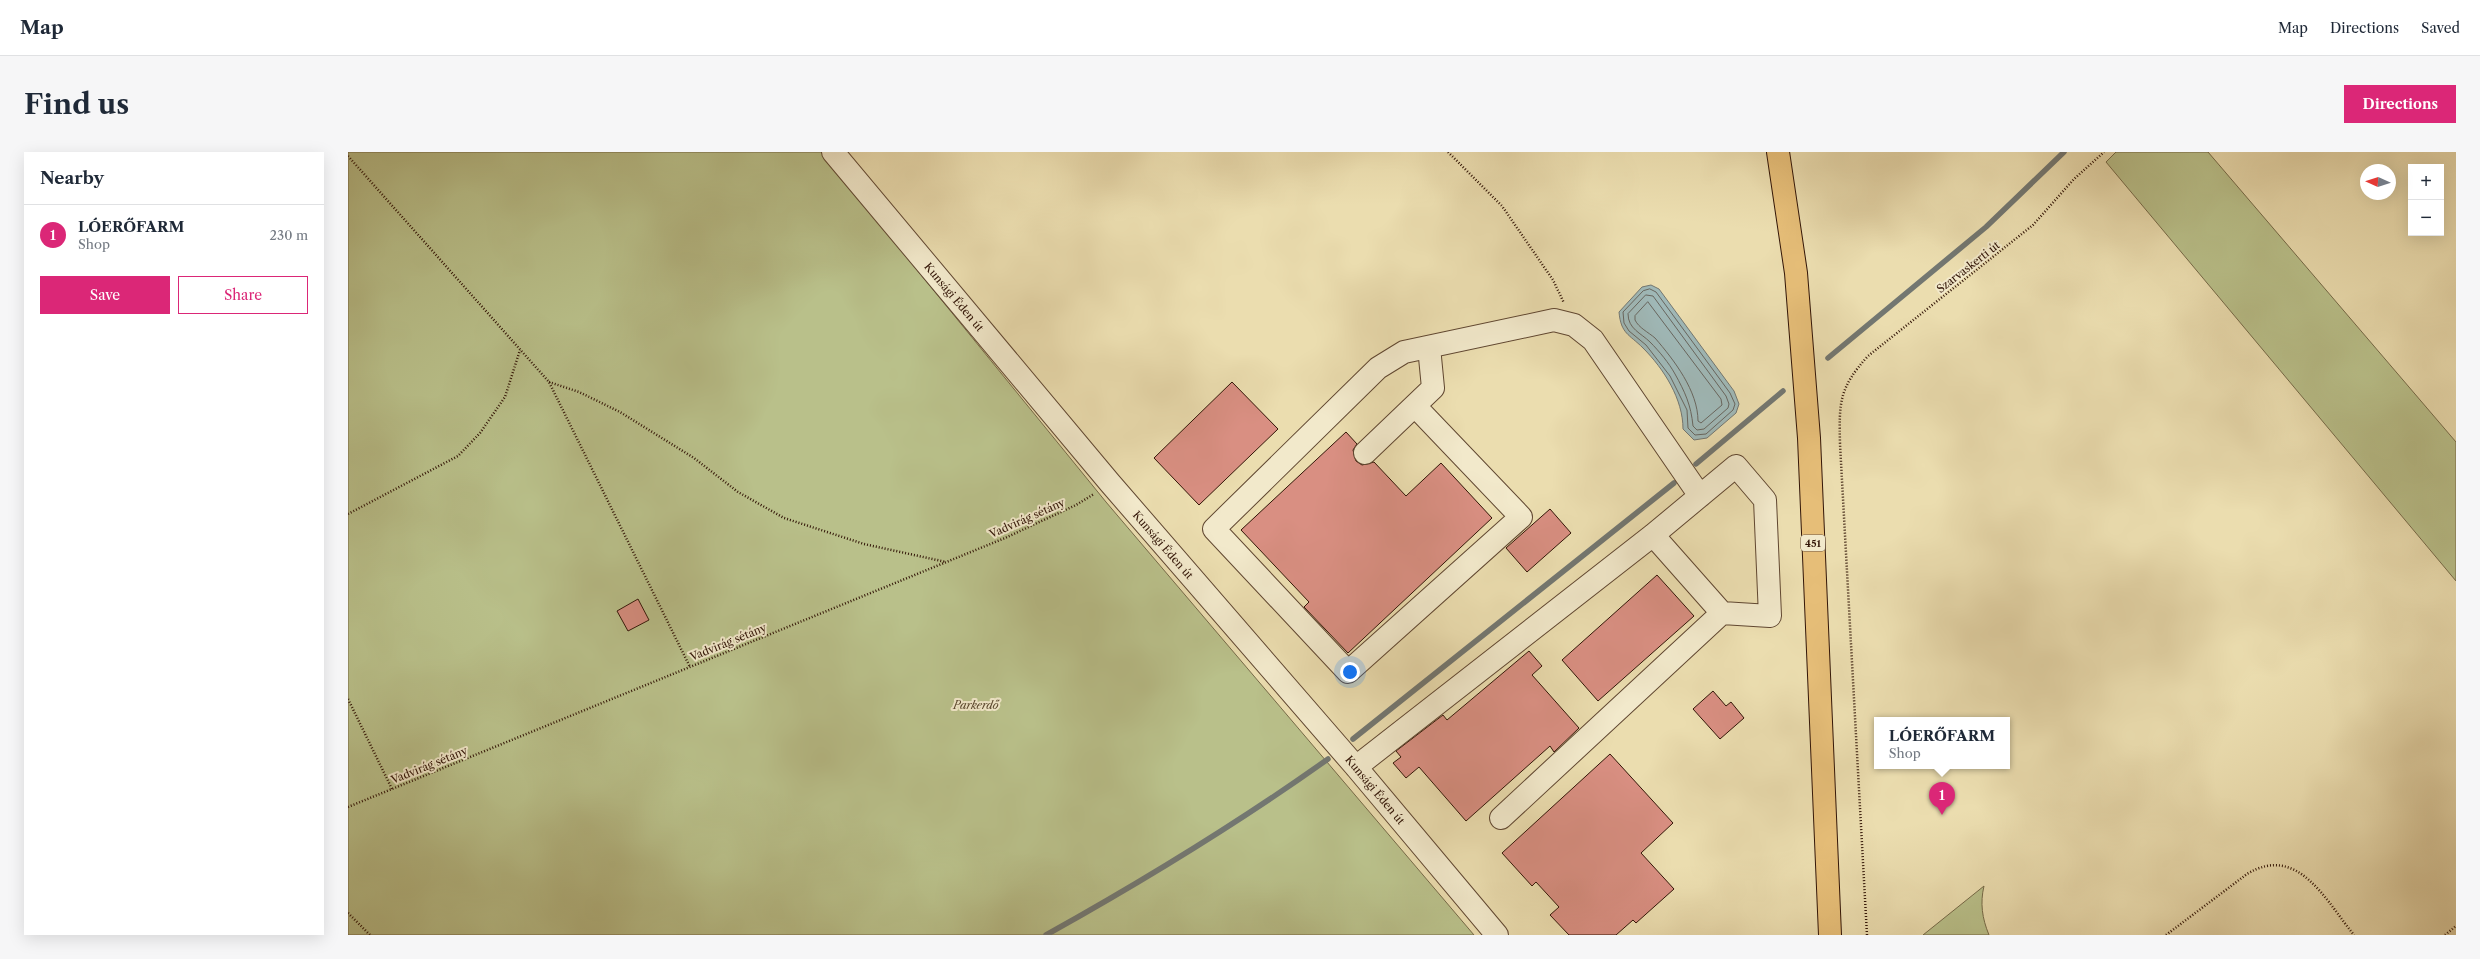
<!DOCTYPE html>
<meta charset="utf-8">
<style>
:root{--surface:#fff;--page:#f6f6f7;--text:#1f2937;--muted:#747a83;--line:#e0e1e3;--accent:#db2777}
body{margin:0;font-family:"Libre Caslon Text",serif;background:var(--page);color:var(--text)}
.controls{position:absolute;right:12px;top:12px;display:grid;overflow:hidden;border-radius:0px;box-shadow:0 4px 16px #0002}
.controls button{width:36px;height:36px;display:grid;place-items:center;padding:0;border:0;border-bottom:1px solid var(--line);background:var(--surface);color:var(--text);font:20px sans-serif}
.compass{position:absolute;left:2012px;top:12px;width:36px;height:36px;border-radius:50%;background:var(--surface);box-shadow:0 4px 16px #0002;rotate:273deg}
.you{position:absolute;left:1002px;top:520px;width:14px;height:14px;margin:-10px;border:3px solid #fff;border-radius:50%;background:#1a73e8;box-shadow:0 0 0 6px #1a73e833}
.badge{display:grid;place-items:center;width:26px;height:26px;border-radius:50%;background:var(--accent);color:#fff;font-size:13px;font-weight:700}
.pin{position:absolute;translate:-50% -33px;filter:drop-shadow(0 1px 2px #0008)}
.pin::after{content:'';position:absolute;top:21px;width:14px;height:12px;background:inherit;clip-path:polygon(0 0,100% 0,50% 100%)}
.popup{position:absolute;left:1526px;top:565px;width:136px;height:52px;box-sizing:border-box;display:grid;place-content:center;border-radius:0px;background:var(--surface);filter:drop-shadow(0 1px 3px #0005);font-size:13px;white-space:nowrap;color:var(--muted)}
.popup b{font-size:15px;color:var(--text)}
.popup::after{content:'';position:absolute;left:50%;top:100%;margin-left:-8px;border:8px solid transparent;border-top-color:var(--surface)}
.list{margin:0;padding:0;list-style:none}
h2{display:flex;justify-content:space-between;align-items:center;height:52px;margin:0;padding:0 16px;font-size:17px}
h2 small{font-size:13px;font-weight:400;color:var(--muted)}
.list li{display:grid;grid-template-columns:26px 1fr auto;gap:12px;align-items:center;box-sizing:border-box;height:60px;padding:0 16px;border-top:1px solid var(--line)}
.list b{display:block;font-size:15px;white-space:nowrap}
.list p{margin:0;font-size:13px;white-space:nowrap;color:var(--muted)}
.list em{font-size:13px;font-style:normal;color:var(--muted)}
.actions{display:flex;gap:8px;padding:12px 16px}
.actions a{flex:1;padding:9px 0;border:1px solid var(--accent);border-radius:0px;text-align:center;font-size:14px;color:var(--accent)}
.actions .main{background:var(--accent);color:#fff}
.map{position:relative;flex:none;width:2108px;height:783px;overflow:hidden;border-radius:0px}
header{display:flex;align-items:center;gap:24px;box-sizing:border-box;height:56px;padding:0 20px;background:var(--surface);border-bottom:1px solid var(--line)}
header strong{font-size:19px}
nav{display:flex;gap:22px;margin-inline-start:auto;font-size:14px}
.intro{display:flex;align-items:center;justify-content:space-between;box-sizing:border-box;height:96px;padding:0 24px}
h1{margin:0;font-size:28px}
.button{padding:10px 18px;border-radius:0px;background:var(--accent);color:#fff;font-size:14px;font-weight:700}
main{display:flex;gap:24px;padding:0 24px}
aside{flex:1;background:var(--surface);border-radius:0px;box-shadow:0 4px 16px #0002}
.map>svg:first-child{display:block}
</style>
<header>
<strong>Map</strong>
<nav><a>Map</a><a>Directions</a><a>Saved</a></nav>
</header>
<div class="intro"><h1>Find us</h1><a class="button">Directions</a></div>
<main>
<aside>
<h2>Nearby<small></small></h2>
<ul class="list">
<li><span class="badge">1</span><div><b>LÓERŐFARM</b><p>Shop</p></div><em>230 m</em></li>
</ul>
<div class="actions"><a class="main">Save</a><a>Share</a></div>
</aside>
<div class="map">
<svg width="2108" height="783" viewBox="0 0 2108 783">
<rect width="100%" height="100%" fill="#ebddaf"/>
<filter id="stains"><feTurbulence type="fractalNoise" baseFrequency=".005" numOctaves="4"/><feColorMatrix values="0 0 0 0 .2 0 0 0 0 .09 0 0 0 0 .02 0 0 0 .5 -.17"/></filter>
<radialGradient id="worn" r=".72"><stop offset=".6" stop-color="#630" stop-opacity="0"/><stop offset="1" stop-color="#630" stop-opacity=".3"/></radialGradient>
<path fill="#b9c08a" stroke="#766a48" d="M0 0H473L758 350 1126 783H0Z
M1768 0H1860L2108 290V429L1758 10Z
M1636 734C1632 751 1634 766 1641 783H1575Z"/>
<path fill="#9fb8b7" stroke="#737771" d="M1303 133 1311 137 1386 239 1391 252 1388 261 1359 286 1346 288 1335 277C1335 247 1316 217 1295 196 1281 182 1273 182 1271 160L1294 135Z"/>
<g fill="none" stroke-linecap="round" stroke-linejoin="round">
<path stroke="#68665f" stroke-width="1" d="M1302 137 1308 140 1382 241 1387 252 1385 258 1358 282 1347 283 1340 276 1339 258 1322 224 1298 193 1281 179 1276 171 1275 160 1295 139Z
M1298 143 1305 144 1378 244 1381 252 1380 256 1356 277 1349 278 1345 274C1343 253 1337 240 1327 222 1321 211 1311 199 1302 190 1293 181 1280 177 1280 162Z
M1300 150 1373 247 1374 253 1353 271 1350 269C1350 239 1326 208 1307 186 1300 180 1291 176 1287 168V164Z"/>
<path stroke="#737771" stroke-width="5.5" d="M1480 206 1638 75 1716 0
M1348 312 1435 239
M1005 587 1326 331
M698 783C795 729 890 671 980 607"/>
</g>
<path fill="#d98f82" stroke="#321507" d="M884 230 930 277 851 353 806 306Z
M998 280 1009 292 1005 298 1008 309 1014 313 1026 310 1058 344 1093 311 1144 366 1000 501 956 455 961 450 893 378Z
M1202 357 1223 381 1179 420 1158 396Z
M1309 423 1346 464 1250 549 1214 508Z
M290 447 301 468 280 479 269 459Z
M1181 499 1194 514 1184 523 1231 576 1206 600 1202 594 1118 669 1071 615 1058 626 1045 611 1053 605 1048 599 1095 563 1099 568Z
M1365 539 1378 554 1383 550 1396 566 1372 587 1345 557Z
M1262 602 1325 671 1293 701 1326 737 1288 771 1285 768 1268 783H1221L1202 763 1211 755 1188 730 1184 734 1154 701Z"/>
<g fill="none" stroke-linecap="round" stroke-linejoin="round">
<defs>
<path id="minor" d="M485 0 762 331 1008 615 1149 783
M1067 254 1173 365 1000 520 866 377 1030 216 1056 200 1206 168 1226 173 1245 188 1352 344
M1017 301 1085 236 1081 195
M1008 615 1305 383 1388 314 1417 348 1422 464 1374 461 1305 383
M1153 666 1374 461"/>
<path id="major" d="M1430 0 1448 121 1461 286 1482 783"/>
</defs>
<use href="#minor" stroke="#604731" stroke-width="24"/>
<use href="#major" stroke="#321507" stroke-width="24"/>
<path stroke="#321507" stroke-width="2.5" stroke-dasharray="1 2" stroke-linecap="butt" d="M1100 0 1154 54 1205 128 1216 151
M0 4 201 230 342 515
M201 230 231 240 272 260 346 306 390 340 436 366 516 392 598 410
M0 362 110 304 132 281 157 245 172 198
M0 547 44 637
M0 655 657 386 728 353 746 342
M0 761 22 783
M1519 783 1492 292C1491 250 1491 236 1520 204L1685 73 1726 27 1756 0
M1818 783 1899 722C1950 691 1978 749 2006 783
M2097 783 2108 774"/>
<use href="#minor" stroke="#f2e9cb" stroke-width="22"/>
<use href="#major" stroke="#e6be78" stroke-width="22"/>
</g>
<g text-anchor="middle" stroke-width="4" stroke-linejoin="round" paint-order="stroke">
<rect fill="#f2e9cb" stroke="#6c5542" stroke-width="1" x="1453" y="383" width="24" height="16" rx="3"/>
<g font-size="10" font-weight="bold" fill="#321507">
<text x="1465" y="395">451</text>
</g>
<g font-size="11" fill="#321507" stroke="#f2e9cb">
<text transform="translate(1620 115) rotate(-38)" y="4">Szarvaskerti út</text>
<text transform="translate(606 145) rotate(50)" y="4">Kunsági Éden út</text>
<text transform="translate(679 366) rotate(-24)" y="4">Vadvirág sétány</text>
<text transform="translate(815 393) rotate(49)" y="4">Kunsági Éden út</text>
<text transform="translate(380 490) rotate(-22)" y="4">Vadvirág sétány</text>
<text transform="translate(81 613) rotate(-22)" y="4">Vadvirág sétány</text>
<text transform="translate(1027 638) rotate(50)" y="4">Kunsági Éden út</text>
</g>
<g font-size="11" font-style="italic" fill="#5a482e" stroke="#f2e9cb">
<text x="628" y="557">Parkerdő</text>
</g>
</g>
<rect width="100%" height="100%" filter="url(#stains)"/>
<rect width="100%" height="100%" fill="url(#worn)"/>
</svg>
<div class="controls">
<button>+</button>
<button>−</button>
</div>
<svg class="compass" viewBox="-18 -18 36 36"><path d="M0-13l5 13h-10z" fill="#e53935"/><path d="M0 13l5-13h-10z" fill="#747a83"/></svg>
<div class="you"></div>
<div class="pin badge" style="left:1594px;top:663px">1</div>
<div class="popup"><b>LÓERŐFARM</b>Shop</div>
</div>
</main>
